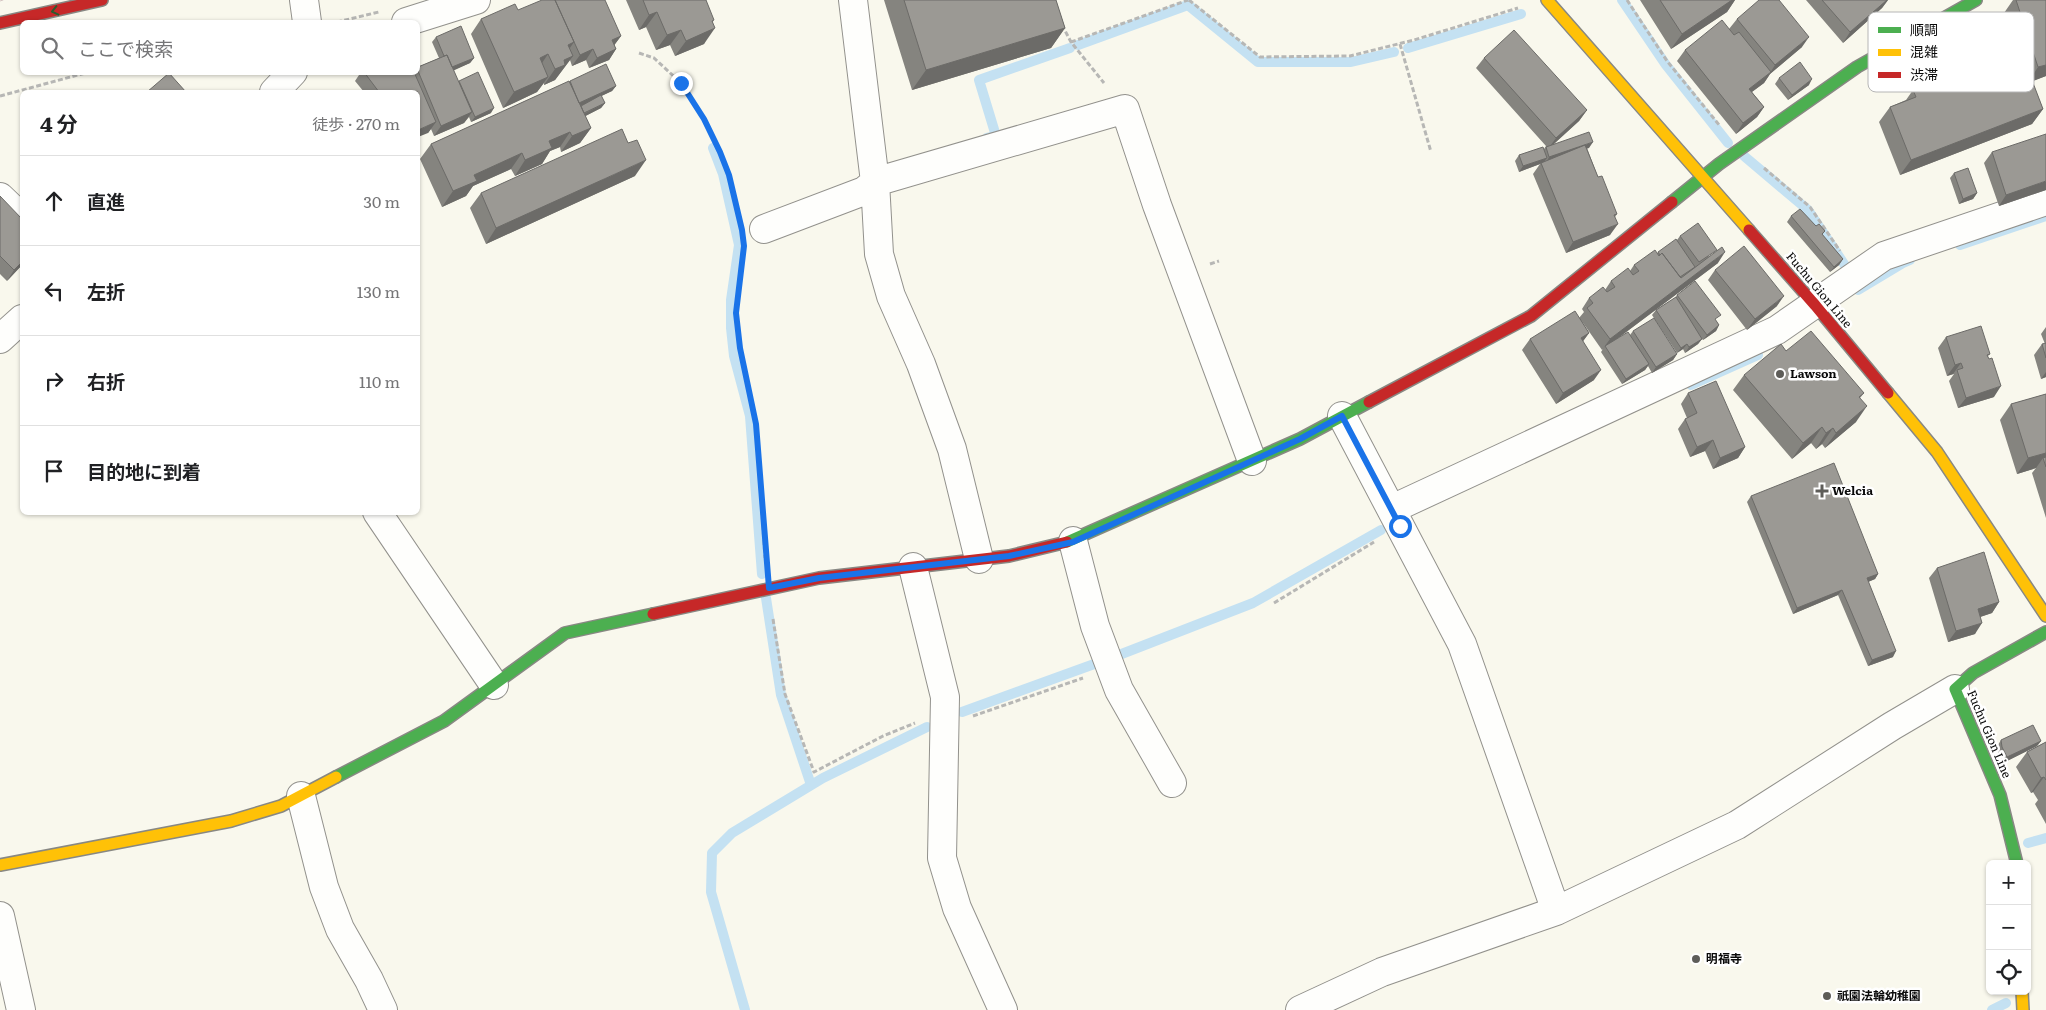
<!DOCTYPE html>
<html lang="ja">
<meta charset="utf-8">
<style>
:root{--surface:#fff;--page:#f6f6f6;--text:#202124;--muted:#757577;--line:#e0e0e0}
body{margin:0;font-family:Literata,"Noto Sans JP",serif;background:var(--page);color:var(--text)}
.controls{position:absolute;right:15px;bottom:15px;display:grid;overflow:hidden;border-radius:8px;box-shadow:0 1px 4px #0004}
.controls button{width:45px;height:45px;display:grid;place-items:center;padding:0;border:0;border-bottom:1px solid var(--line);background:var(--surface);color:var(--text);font:25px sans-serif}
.stop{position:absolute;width:15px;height:15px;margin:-11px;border:4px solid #1a73e8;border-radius:50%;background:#fff}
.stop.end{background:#1a73e8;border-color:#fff;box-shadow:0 1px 5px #0008}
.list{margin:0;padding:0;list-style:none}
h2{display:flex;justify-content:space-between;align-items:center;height:65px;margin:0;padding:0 20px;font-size:21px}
h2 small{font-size:16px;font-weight:400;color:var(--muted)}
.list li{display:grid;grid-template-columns:32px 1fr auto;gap:15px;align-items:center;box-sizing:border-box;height:90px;padding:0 20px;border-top:1px solid var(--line)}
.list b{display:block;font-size:19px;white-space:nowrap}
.list em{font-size:16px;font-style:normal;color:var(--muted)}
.icon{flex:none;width:28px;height:28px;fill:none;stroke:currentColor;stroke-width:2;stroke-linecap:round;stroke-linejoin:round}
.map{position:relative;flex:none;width:2046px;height:1010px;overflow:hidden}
.search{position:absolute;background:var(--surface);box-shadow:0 1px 4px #0004;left:20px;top:20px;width:400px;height:55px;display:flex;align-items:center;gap:12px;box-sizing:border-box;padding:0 18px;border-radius:8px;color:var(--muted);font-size:19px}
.panel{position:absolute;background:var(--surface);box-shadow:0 1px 4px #0004;left:20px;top:90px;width:400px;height:425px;border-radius:8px}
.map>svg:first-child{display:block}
</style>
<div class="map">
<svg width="2046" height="1010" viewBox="0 0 2046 1010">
<rect width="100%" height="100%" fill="#f9f8ed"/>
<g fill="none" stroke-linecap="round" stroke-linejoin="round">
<path stroke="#c4e1f2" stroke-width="10" d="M1622 0 1666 65 1728 143
M1078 45 1188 5 1258 62H1351L1394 52
M1408 48 1521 14
M987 138 996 136 979 80 1070 48
M713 148 723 174 739 245 731 300V328L734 356 750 416 762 574
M1744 156 1808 210 1848 270
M1960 245 2046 216
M1858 290 1903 263 1910 260
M1691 385 1758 355
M766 598 781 695 811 785
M1119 655 1253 603 1381 530
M962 712 1097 663
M2028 843 2046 838
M745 1010 711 892 712 853 732 833 823 778 927 727
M1992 1010 2006 1003"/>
<defs>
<path id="street" d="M304 0 307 22
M853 0 875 182 879 254 891 296 921 364 952 449 979 559
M406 22 476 0
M274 92 293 72
M0 197 22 218
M764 229 864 191 875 182 1125 109 1157 205 1252 461
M0 339 22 319
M1342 416 1462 644 1556 911
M1392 509 1777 330 1884 256 2046 201
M377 512 494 685
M1073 541 1095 626 1119 690 1172 783
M913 567 945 697 942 858 957 908 1003 1010
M301 796 324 887 340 929 369 980 383 1010
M0 916 21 1010
M1300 1010 1382 972 1556 911 1737 825 1892 726 1955 689"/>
<path id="fast" d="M1672 202 1719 164 1857 67 1976 0
M1067 542 1300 439 1369 402
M336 777 444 721 565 633 653 614
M2017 864 2000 795 1955 689 1973 673 2046 632"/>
<path id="slow" d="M1547 0 1749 230
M1888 393 1937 452 2046 616
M0 865 231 821 281 806 336 777
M2022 991 2023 1010"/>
<path id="jam" d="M0 23 102 0
M1749 230 1815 305 1888 393
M1369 402 1531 316 1672 202
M653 614 819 578 1009 556 1067 542"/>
</defs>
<use href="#street" stroke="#92918c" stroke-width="30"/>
<use href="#fast" stroke="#888883" stroke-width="14"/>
<use href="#slow" stroke="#888883" stroke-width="14"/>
<use href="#jam" stroke="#888883" stroke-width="14"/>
<path stroke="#b7b7b5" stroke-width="3" stroke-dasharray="5 2.5" stroke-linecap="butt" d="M1189 0 1260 57 1350 56 1414 40 1518 8
M1627 0 1667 61 1720 126
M337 22 379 12
M1062 25 1071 42 1104 83
M1071 42 1188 0
M1400 44 1431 152
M639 53 654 58 681 83 704 119 729 175 738 214
M0 96 89 72
M1764 168 1810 207 1840 251
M743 250 736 313 740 348 756 424 765 558
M1210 264 1219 261
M1274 603 1374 542
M773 619 785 694 814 772 883 736 915 723
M973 716 1083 678"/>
<use href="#street" stroke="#fefefc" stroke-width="28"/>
<use href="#fast" stroke="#4caf50" stroke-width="11"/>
<use href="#slow" stroke="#ffc107" stroke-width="11"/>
<use href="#jam" stroke="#c62828" stroke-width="11"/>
<path stroke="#d5c4c2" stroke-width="1" d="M0 1 3 0"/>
</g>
<path fill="#85847f" d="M626 0H706L713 23 704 44 675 56 670 45 656 50 646 27 639 30Z
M884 0H1056L1065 28 1051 48 912 90Z
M1640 0H1735L1727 12 1671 49Z
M1806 0H1888L1882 8 1843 43Z
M2013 0H2046V76L2032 81 2043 109 2032 124 1900 175 1879 122 1890 107 1906 100 1913 90 1922 87 1908 49 1912 44 1934 76 1936 74 1950 76 1996 64 2018 56 2004 13Z
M518 10 621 36 614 45 616 49 609 60 589 68 586 60 572 66 570 60 555 80 544 85V83L537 92 503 108 471 34 481 19Z
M1737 19 1802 47 1770 74 1764 83 1752 92 1764 107 1757 117 1736 134 1677 61 1685 50 1729 29Z
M436 37 474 58 470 63 453 70 458 81 491 113 471 122 469 117 464 123 434 136 431 129 428 133 418 92H364L355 81 361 72H418V67L439 58 432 42Z
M1484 58 1587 110 1579 121 1554 144 1589 148H1587L1598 177 1617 214 1615 217 1610 235 1566 253 1533 174 1540 164 1519 172 1515 161 1519 155 1544 149 1546 146 1476 68Z
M1779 78 1809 85 1788 100 1775 84Z
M570 81 616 86 612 91 601 96 605 103 601 108 585 116 591 128 580 143 561 152 560 147 550 151 542 164 515 176 511 169 473 186 466 196 442 207 420 159 431 144Z
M1992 152 2046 190 1999 206 1984 163Z
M1954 173 1977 193 1973 199 1959 204 1950 178Z
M635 176 486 244 470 208 481 193Z
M0 196 22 265 7 281 0 274Z
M1791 216 1816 226 1825 231 1822 235 1843 259 1839 265 1830 272 1787 222Z
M1680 236 1718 263 1617 339 1630 335 1633 331 1677 354 1673 360 1652 373 1648 366 1645 370 1622 384 1601 352 1603 349 1602 350 1581 320 1589 333 1583 341 1594 380 1556 404 1522 350 1530 339 1579 318 1584 312 1582 309 1589 298 1605 290 1611 281 1630 271 1634 265 1657 253 1677 240Z
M1715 270 1777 306 1747 330 1708 280Z
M1677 295 1716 321 1719 325 1716 331 1703 340 1702 339 1698 344 1685 353 1683 349 1677 353 1652 315 1656 310 1675 298Z
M2046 327V377L2041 379 2034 355 2042 344H2045L2041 334Z
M1946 337 1990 354 1988 356 1994 397 1958 408 1949 381 1954 374 1947 376 1938 348Z
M1786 351 1864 393 1860 398 1856 422 1825 448 1822 444 1816 449 1811 443 1792 459 1733 390 1744 375Z
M1688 393 1745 447 1738 458 1713 469 1705 451 1690 457 1678 429 1685 419 1687 418 1681 404Z
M2046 394V518L2032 473 2036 468 2017 474 2000 420 2011 404Z
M1751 496 1878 574 1875 579 1868 582 1893 657 1868 666 1838 595 1793 614 1747 502Z
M1937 568 1999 602 1992 613 1980 617 1975 634 1948 642 1929 578Z
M2001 740 2041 741 2037 746 2003 763 1998 752V745Z
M2046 742V824L2035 804 2038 800 2033 792 2031 793 2016 767 2027 752Z"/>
<path fill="#6c6b68" d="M1732 0H1735L1727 12 1671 49 1682 34Z
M1887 0H1888L1882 8 1843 43 1850 32Z
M657 12 646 27 639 30 649 15Z
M714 20 706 32 715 28 704 44 675 56 686 41Z
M1065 28 1051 48 912 90 926 70Z
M681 30 670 45 656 50 667 35Z
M621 36 613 47 612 40Z
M1809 37 1802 47 1770 74 1764 83 1742 99 1749 89 1770 73 1775 65Z
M574 42 563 58 568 45Z
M593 49 586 60 572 66 580 55Z
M616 49 609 60 589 68 597 58Z
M548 54 538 69 540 58Z
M573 56 555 80 544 85 555 69 564 60Z
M474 58 470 63 446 74 450 68Z
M2046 65V76L2028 83 2038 67Z
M548 77 537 92 503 108 514 92Z
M1812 79 1809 85 1788 100 1792 95Z
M616 86 612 91 570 111 573 106Z
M605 103 601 108 576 121 580 116Z
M1764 107 1757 117 1736 134 1743 123Z
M494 108 491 113 471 122 475 117Z
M2043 109 2032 124 1900 175 1911 160Z
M1587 110 1579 121 1548 149 1556 138Z
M472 112 464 123 434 136 441 126Z
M436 122 428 133 418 137V130Z
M591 128 580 143 561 152 572 136Z
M570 132 560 147 550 151 542 164 515 176 525 160 549 141Z
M1593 142 1589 148 1546 163 1549 157Z
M522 153 511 169 473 186 466 196 442 207 453 191 474 175Z
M1547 158 1543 163H1541L1540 164 1519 172 1523 166Z
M646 160 635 176 486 244 496 228Z
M2046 181V190L1999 206 2006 195Z
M1977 193 1973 199 1959 204 1963 199Z
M1618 224 1610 235 1566 253 1573 242Z
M1725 252 1718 263 1606 347 1605 346 1602 350 1610 339Z
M1843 259 1839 265 1830 272 1834 267Z
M22 262V265L7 281 14 270Z
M1784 296 1777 306 1747 330 1755 319Z
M1719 325 1716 331 1703 340 1707 335Z
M1589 333 1581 344V338Z
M1702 339 1698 344 1685 353 1689 347Z
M1687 344 1683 349 1677 353 1681 348Z
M1677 354 1673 360 1652 373 1656 367Z
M1961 363 1953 374 1947 376 1955 365Z
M1649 364 1645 370 1622 384 1626 379Z
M1601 370 1594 380 1556 404 1563 393Z
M2046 372V377L2041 379Z
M2001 386 1994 397 1958 408 1966 398Z
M1867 406 1856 422 1825 448 1836 433Z
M1822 427 1811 443 1792 459 1803 443Z
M1833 428 1822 444 1816 449 1826 433Z
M1713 440 1705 451 1690 457 1697 447Z
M1745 447 1738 458 1713 469 1720 458Z
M2046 453V465L2043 458 2036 468 2017 474 2028 458Z
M1878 574 1875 579 1863 584 1867 578Z
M1842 590 1838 595 1793 614 1797 608Z
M1999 602 1992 613 1971 620 1978 609Z
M1982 623 1975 634 1948 642 1956 631Z
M1896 651 1893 657 1868 666 1872 660Z
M2041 741 2037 746 2003 763 2007 757Z
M2044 777 2033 792 2031 793 2041 778Z"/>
<path fill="#9b9994" stroke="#6c6b68" d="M542 0H555L574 42 568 45 573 56 564 60 565 65 555 69 548 54 540 58 548 77 514 92 481 19 515 4 518 10Z
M555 0H605L621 36 612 40 616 49 597 58 593 49 580 55Z
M643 0H706L714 20 712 21 715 28 686 41 681 30 667 35 657 12 649 15Z
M904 0H1056L1065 28 926 70Z
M1660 0H1732L1682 34Z
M1759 0H1779L1809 37 1775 65 1737 19Z
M1822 0H1887L1850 32Z
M2016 0H2046V65L2038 67Z
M1722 20 1734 35 1739 32 1771 72 1749 89 1764 107 1743 123 1685 50Z
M461 26 474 58 452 67 447 55 444 56 436 37Z
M1514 30 1587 110 1556 138 1484 58Z
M2022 54 2043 109 1911 160 1890 107 1916 97 1913 90 1994 60 1996 64Z
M447 55 472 112 441 126 418 71V67Z
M1800 62 1812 79 1792 95 1779 78Z
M606 64 616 86 579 103 570 81Z
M364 72H414L436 122 418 130V92H379Z
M478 72 494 108 475 117 459 81Z
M169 73 186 92H147Z
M569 81 591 128 572 136 570 132 549 141 552 148 525 160 522 153 474 175 477 181 453 191 431 144Z
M601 95 605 103 584 113 581 106Z
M622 129 628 143 637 140 646 160 496 228 481 193Z
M1589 132 1593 142 1549 157 1546 147Z
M2046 134V181L2006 195 1992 152Z
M1585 145 1598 177 1602 176 1617 214 1614 215 1618 224 1573 242 1541 163Z
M1543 147 1547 158 1523 166 1519 155Z
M1968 168 1977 193 1963 199 1954 173Z
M0 196 22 219V262L14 270 0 256Z
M1800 209 1816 226 1819 224 1825 231 1822 234 1843 259 1834 267 1791 216Z
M1698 223 1717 250 1699 262 1680 236Z
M1676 239 1695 267 1680 277 1662 253 1660 255 1658 252Z
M1744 246 1784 296 1755 319 1715 270Z
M1722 247 1725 252 1610 339 1587 308 1593 303 1589 298 1603 287 1607 292 1615 287 1611 281 1628 268 1633 275 1639 271 1634 265 1655 250 1659 256 1662 253 1681 278Z
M1695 281 1721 315 1715 319 1719 325 1707 335 1677 295Z
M1676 297 1702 339 1689 347 1687 344 1681 348 1656 310Z
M1575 311 1589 333 1581 338 1601 370 1563 393 1530 339Z
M1654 318 1677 354 1656 367 1633 331Z
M1981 326 1990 354 1987 355 1989 359 1992 358 2001 386 1966 398 1957 370 1963 368 1961 363 1955 365 1946 337Z
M1811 331 1864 393 1859 397 1867 406 1836 433 1833 428 1826 433 1822 427 1803 443 1744 375 1781 344 1786 351Z
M1628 332 1649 364 1626 379 1605 346Z
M2046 343V358L2042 344Z
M1716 381 1745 447 1720 458 1713 440 1697 447 1685 419 1697 413 1688 393Z
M2046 394V453L2028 458 2011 404Z
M2046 457V467L2043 458Z
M1834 463 1878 574 1867 578 1896 651 1872 660 1842 590 1797 608 1751 496Z
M1984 552 1999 602 1978 609 1982 623 1956 631 1937 568Z
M2033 725 2041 741 2007 757 2002 747 2001 740Z
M2046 742V780L2044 777 2041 778 2027 752Z"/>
<defs><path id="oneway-chevron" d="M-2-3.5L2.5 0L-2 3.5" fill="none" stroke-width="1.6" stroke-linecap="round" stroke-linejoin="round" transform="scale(1.25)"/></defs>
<use stroke="#2b5c2d" href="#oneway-chevron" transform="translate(55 11) rotate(167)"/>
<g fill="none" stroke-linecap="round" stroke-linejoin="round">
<path stroke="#1a73e8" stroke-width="6" d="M681 83 704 119 720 152 729 175 742 230 744 246 736 313 740 348 756 424 769 588 819 578 1009 556 1073 542 1300 439 1342 416 1400 526"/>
</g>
<g fill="#5e5d59" stroke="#fff" stroke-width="2">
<circle cx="1780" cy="374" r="5"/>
<path d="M1819.5 483.5h5v5h5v5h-5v5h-5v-5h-5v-5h5z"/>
<circle cx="1696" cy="959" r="5"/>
<circle cx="1827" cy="996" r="5"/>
</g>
<g text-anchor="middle" stroke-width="5" stroke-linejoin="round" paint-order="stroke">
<g font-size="12" fill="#0a0a0a" stroke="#fff">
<text transform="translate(1819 290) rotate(50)" y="4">Fuchu Gion Line</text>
<text transform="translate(1989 734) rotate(67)" y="4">Fuchu Gion Line</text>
</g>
<g font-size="12" font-weight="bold" fill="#0a0a0a" stroke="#fff" text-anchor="start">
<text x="1790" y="378">Lawson</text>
<text x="1832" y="495">Welcia</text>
<text x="1706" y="963">明福寺</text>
<text x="1837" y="1000">祇園法輪幼稚園</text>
</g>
</g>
<rect x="1868" y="12" width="166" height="80" rx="8" fill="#fff" stroke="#b6b6b6" stroke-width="1"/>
<rect x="1878" y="27" width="23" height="6" fill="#4caf50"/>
<rect x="1878" y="49" width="23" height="7" fill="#ffc107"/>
<rect x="1878" y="72" width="23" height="6" fill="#c62828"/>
<g font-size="14" fill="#0a0a0a">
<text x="1910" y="35">順調</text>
<text x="1910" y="57">混雑</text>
<text x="1910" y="80">渋滞</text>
</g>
</svg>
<div class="controls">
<button>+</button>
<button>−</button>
<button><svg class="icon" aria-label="locate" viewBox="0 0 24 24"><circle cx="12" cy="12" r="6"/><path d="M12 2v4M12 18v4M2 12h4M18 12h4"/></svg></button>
</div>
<div class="stop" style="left:1400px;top:526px"></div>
<div class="stop end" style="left:681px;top:83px"></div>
<div class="search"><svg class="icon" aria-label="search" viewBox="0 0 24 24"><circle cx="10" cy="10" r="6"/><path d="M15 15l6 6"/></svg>ここで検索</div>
<section class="panel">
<h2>4 分<small>徒歩 · 270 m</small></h2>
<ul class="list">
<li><svg class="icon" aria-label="ahead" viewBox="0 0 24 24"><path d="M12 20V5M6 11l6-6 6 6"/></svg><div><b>直進</b></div><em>30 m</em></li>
<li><svg class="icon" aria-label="left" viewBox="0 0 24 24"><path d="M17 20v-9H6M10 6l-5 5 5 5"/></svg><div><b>左折</b></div><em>130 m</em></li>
<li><svg class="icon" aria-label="right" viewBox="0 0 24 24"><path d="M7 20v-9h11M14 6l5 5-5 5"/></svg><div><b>右折</b></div><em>110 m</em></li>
<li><svg class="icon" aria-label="arrive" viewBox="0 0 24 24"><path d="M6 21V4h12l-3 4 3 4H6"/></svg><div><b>目的地に到着</b></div></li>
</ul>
</section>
</div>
